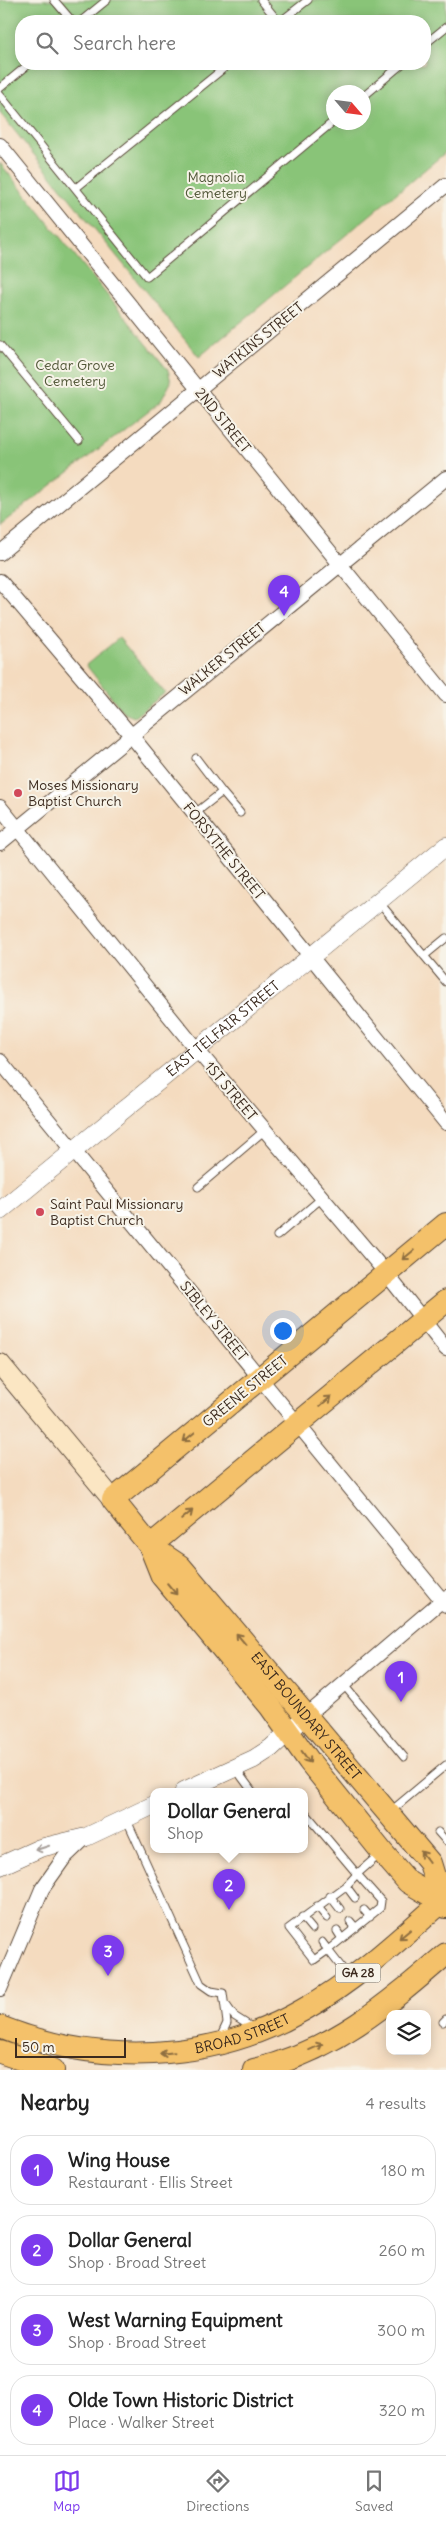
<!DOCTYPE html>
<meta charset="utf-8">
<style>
:root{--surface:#fff;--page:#f6f6f6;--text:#222;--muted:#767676;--line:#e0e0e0;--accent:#7c3aed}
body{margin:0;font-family:Delius,sans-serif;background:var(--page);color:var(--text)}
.controls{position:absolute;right:15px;bottom:15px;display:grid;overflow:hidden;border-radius:10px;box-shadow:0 2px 12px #0003}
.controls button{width:45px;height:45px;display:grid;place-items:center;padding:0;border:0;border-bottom:1px solid var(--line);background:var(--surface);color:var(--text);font:25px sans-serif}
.compass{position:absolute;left:326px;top:85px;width:45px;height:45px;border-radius:50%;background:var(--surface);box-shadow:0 2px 12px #0003;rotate:118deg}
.scale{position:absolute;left:15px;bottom:12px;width:111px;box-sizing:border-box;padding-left:5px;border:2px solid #3b2a1e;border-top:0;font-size:14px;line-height:18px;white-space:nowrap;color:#3b2a1e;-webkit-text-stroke:4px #f7f3e8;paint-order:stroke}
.you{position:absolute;left:282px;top:1330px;width:18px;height:18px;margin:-12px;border:4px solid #fff;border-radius:50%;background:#1a73e8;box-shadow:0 0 0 8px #1a73e833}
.badge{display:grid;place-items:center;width:32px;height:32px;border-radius:50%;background:var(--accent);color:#fff;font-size:16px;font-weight:700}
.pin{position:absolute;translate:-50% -41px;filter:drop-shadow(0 1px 2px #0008)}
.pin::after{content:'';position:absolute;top:26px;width:18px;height:15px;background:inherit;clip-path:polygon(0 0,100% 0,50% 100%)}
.popup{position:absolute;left:150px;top:1788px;width:158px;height:65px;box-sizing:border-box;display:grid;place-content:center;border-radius:10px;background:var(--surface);filter:drop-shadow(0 1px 4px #0005);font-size:16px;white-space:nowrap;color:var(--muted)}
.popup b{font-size:19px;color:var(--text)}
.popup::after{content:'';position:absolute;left:50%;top:100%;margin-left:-10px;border:10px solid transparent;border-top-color:var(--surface)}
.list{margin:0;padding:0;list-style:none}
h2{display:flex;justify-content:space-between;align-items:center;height:65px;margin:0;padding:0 20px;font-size:21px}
h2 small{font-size:16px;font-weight:400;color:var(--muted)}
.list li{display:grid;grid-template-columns:32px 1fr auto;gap:15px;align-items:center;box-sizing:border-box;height:70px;margin:0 10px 10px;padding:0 10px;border:1px solid var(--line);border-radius:20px}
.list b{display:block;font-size:19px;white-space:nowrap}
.list p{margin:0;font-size:16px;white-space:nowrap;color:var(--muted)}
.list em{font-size:16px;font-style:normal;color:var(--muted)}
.icon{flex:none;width:28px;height:28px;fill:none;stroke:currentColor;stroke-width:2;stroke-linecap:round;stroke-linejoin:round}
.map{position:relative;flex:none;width:446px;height:2070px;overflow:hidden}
.search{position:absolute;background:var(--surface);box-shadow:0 2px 12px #0003;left:15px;right:15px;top:15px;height:55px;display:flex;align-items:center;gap:12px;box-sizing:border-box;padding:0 18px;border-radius:20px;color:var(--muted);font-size:19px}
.sheet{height:385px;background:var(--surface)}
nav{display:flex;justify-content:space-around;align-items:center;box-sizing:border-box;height:70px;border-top:1px solid var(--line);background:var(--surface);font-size:14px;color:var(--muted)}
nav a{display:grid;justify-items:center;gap:2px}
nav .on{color:var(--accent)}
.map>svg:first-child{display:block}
</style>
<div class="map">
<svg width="446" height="2070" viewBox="0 0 446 2070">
<rect width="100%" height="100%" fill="#f7f3e8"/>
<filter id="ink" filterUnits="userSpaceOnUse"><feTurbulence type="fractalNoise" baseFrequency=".02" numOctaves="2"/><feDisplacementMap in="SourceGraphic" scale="10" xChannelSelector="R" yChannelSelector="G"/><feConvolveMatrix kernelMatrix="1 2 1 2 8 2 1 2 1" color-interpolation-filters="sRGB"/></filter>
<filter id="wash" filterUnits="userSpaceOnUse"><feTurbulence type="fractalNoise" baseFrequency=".0096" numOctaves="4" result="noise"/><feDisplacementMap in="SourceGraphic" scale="20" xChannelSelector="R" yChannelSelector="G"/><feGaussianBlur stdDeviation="1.12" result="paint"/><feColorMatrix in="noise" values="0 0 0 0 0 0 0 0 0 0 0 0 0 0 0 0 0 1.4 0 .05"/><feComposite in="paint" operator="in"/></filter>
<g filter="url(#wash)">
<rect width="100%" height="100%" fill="#f4dbbf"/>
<path fill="#89c478" stroke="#62774b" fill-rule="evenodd" d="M0 0H446V152L199 357 0 113ZM21 21H425V64H21ZM334 92H364V122H334Z
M0 163 168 370 171 382 161 401 0 525Z
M119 638 165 693 134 717 124 713 86 665Z"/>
</g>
<g filter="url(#ink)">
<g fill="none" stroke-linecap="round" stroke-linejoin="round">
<defs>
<path id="service" d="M54 0 72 21
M261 0 278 21
M81 21 107 0
M281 21 308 0
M425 44 446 27
M0 88 29 64
M0 95 147 277 334 121
M364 96 402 64
M76 188 229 64
M0 345 79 441
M196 758 222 792
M194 814 222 792 240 813
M379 902 446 982
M424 956 446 938
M198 1187 265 1130
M277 1236 322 1198
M343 1684 404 1757
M235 1768 252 1791
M304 1811 357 1874 380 1854
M391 1811 446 1765
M126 1818 201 1984 211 1991 223 1993 227 2023 221 2036
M438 1832 446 1841
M346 1886 355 1898
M330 1896 340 1909
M317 1906 327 1918
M364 1910 370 1917
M302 1917 312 1929
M350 1921 356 1928
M337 1931 342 1939
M322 1942 328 1950 314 1960 289 1928 346 1886 357 1874 381 1901 380 1908 328 1950 349 1977
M227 2006 234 2016 253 2028
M443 2022 446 2019"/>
<path id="minor" d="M0 145 446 695
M0 553 446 185
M0 581 130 734 446 1123
M0 807 197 1050 386 1273 446 1349
M0 843 446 478
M0 1061 446 1605
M306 1716 446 1597
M0 1989 42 1889 64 1858 86 1837"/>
<g id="tertiary">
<path id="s1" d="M0 1211 446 846"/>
<path d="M184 1791 254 1759 271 1748 296 1725"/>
<path d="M0 1866 40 1848 86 1837 154 1805"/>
</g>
<path id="secondary" d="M0 1364 113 1500"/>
<g id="primary">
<path d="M446 1224 113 1500 150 1546 162 1576 270 1706 309 1761 382 1852 408 1882 442 1902 446 1907"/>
<path id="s2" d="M150 1546 180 1566 430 1863 442 1902"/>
<path d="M150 1546 446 1301"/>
<path id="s3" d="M0 2027C98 2066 211 2063 303 2010 355 1981 401 1938 446 1898"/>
<path d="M0 2052 53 2070"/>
<path d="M254 2070C333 2051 386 2006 446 1954"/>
</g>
</defs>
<use href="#service" stroke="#574536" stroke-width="9"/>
<use href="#minor" stroke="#574536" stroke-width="16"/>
<use href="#tertiary" stroke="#574536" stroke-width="19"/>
<use href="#secondary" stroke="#574536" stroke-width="22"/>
<use href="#primary" stroke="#574536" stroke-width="24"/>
<use href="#service" stroke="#fff" stroke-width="7"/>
<use href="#minor" stroke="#fff" stroke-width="14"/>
<use href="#tertiary" stroke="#fff" stroke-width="18"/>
<use href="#secondary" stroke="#fbe6c3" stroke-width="20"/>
<use href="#primary" stroke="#f4c16a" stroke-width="22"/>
</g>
<defs><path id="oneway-shaft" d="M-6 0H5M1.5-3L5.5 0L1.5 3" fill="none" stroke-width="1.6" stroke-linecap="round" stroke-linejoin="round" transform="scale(1.25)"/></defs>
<g stroke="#8e6e40">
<use href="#oneway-shaft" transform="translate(408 1255) rotate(141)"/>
<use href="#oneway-shaft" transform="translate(326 1401) rotate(-40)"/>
<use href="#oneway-shaft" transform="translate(189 1437) rotate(141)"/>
<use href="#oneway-shaft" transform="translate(187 1515) rotate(-40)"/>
<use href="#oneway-shaft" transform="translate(172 1589) rotate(50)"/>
<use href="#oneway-shaft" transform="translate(241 1639) rotate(-130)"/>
<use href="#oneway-shaft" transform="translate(306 1757) rotate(54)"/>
<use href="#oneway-shaft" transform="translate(425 1857) rotate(-128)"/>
<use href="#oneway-shaft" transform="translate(405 1934) rotate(141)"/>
<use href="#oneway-shaft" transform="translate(316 2047) rotate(-24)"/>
<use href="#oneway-shaft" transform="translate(167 2053) rotate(174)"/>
</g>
<use stroke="#a79f9a" href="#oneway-shaft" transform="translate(42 1848) rotate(162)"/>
</g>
<g fill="#d1495b" stroke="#f7f3e8" stroke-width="2">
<circle cx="18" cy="793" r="5"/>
<circle cx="40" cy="1212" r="5"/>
</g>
<g text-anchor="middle" stroke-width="4" stroke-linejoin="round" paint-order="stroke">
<rect fill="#f7f3e8" stroke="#73665b" stroke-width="1" x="335.5" y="1963.5" width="45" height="19" rx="4"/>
<g font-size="12" font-weight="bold" fill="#3b2a1e">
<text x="358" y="1977">GA 28</text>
</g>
<g font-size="14" fill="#525839" stroke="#f7f3e8">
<text x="216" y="182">Magnolia<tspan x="216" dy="16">Cemetery</tspan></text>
<text x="75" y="370">Cedar Grove<tspan x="75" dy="16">Cemetery</tspan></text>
</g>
<g font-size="14" fill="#3b2a1e" stroke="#f7f3e8">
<text transform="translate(258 340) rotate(-39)" y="5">WATKINS STREET</text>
<text transform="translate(223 420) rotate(51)" y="5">2ND STREET</text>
<text transform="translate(222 659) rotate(-39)" y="5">WALKER STREET</text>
<text transform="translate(224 851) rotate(51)" y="5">FORSYTHE STREET</text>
<text dy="5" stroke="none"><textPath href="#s1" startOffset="288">EAST TELFAIR STREET</textPath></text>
<text transform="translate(231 1091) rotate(50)" y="5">1ST STREET</text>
<text transform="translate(214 1321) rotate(51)" y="5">SIBLEY STREET</text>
<text transform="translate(245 1391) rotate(-39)" y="5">GREENE STREET</text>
<text dy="5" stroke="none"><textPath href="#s2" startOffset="232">EAST BOUNDARY STREET</textPath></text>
<text dy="5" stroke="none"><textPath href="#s3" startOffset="248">BROAD STREET</textPath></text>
</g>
<g font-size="14" fill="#3b2a1e" stroke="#f7f3e8" text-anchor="start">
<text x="28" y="790">Moses Missionary<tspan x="28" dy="16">Baptist Church</tspan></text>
<text x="50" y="1209">Saint Paul Missionary<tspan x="50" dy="16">Baptist Church</tspan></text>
</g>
</g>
</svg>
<div class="controls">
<button><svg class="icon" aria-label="layers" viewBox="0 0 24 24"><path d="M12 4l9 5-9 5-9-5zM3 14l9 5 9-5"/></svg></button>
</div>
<svg class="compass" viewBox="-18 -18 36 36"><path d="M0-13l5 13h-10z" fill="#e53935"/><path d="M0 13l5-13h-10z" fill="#767676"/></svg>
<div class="scale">50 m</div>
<div class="you"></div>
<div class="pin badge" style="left:401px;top:1702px">1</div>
<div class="pin badge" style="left:229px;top:1910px">2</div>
<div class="popup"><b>Dollar General</b>Shop</div>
<div class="pin badge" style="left:108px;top:1976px">3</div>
<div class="pin badge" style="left:284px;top:616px">4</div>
<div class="search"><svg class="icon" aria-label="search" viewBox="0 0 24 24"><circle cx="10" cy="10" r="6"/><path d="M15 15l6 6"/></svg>Search here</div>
</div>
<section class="sheet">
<h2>Nearby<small>4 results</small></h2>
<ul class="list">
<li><span class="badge">1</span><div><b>Wing House</b><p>Restaurant · Ellis Street</p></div><em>180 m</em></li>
<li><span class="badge">2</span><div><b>Dollar General</b><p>Shop · Broad Street</p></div><em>260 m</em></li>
<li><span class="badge">3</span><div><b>West Warning Equipment</b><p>Shop · Broad Street</p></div><em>300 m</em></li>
<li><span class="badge">4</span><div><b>Olde Town Historic District</b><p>Place · Walker Street</p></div><em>320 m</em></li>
</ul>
</section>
<nav>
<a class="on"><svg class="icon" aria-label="map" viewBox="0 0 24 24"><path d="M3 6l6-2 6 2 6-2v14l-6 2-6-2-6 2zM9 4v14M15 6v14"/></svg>Map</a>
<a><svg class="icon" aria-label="directions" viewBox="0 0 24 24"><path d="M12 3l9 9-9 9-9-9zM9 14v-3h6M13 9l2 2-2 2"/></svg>Directions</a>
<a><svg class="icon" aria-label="saved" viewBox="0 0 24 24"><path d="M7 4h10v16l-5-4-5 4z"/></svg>Saved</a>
</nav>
